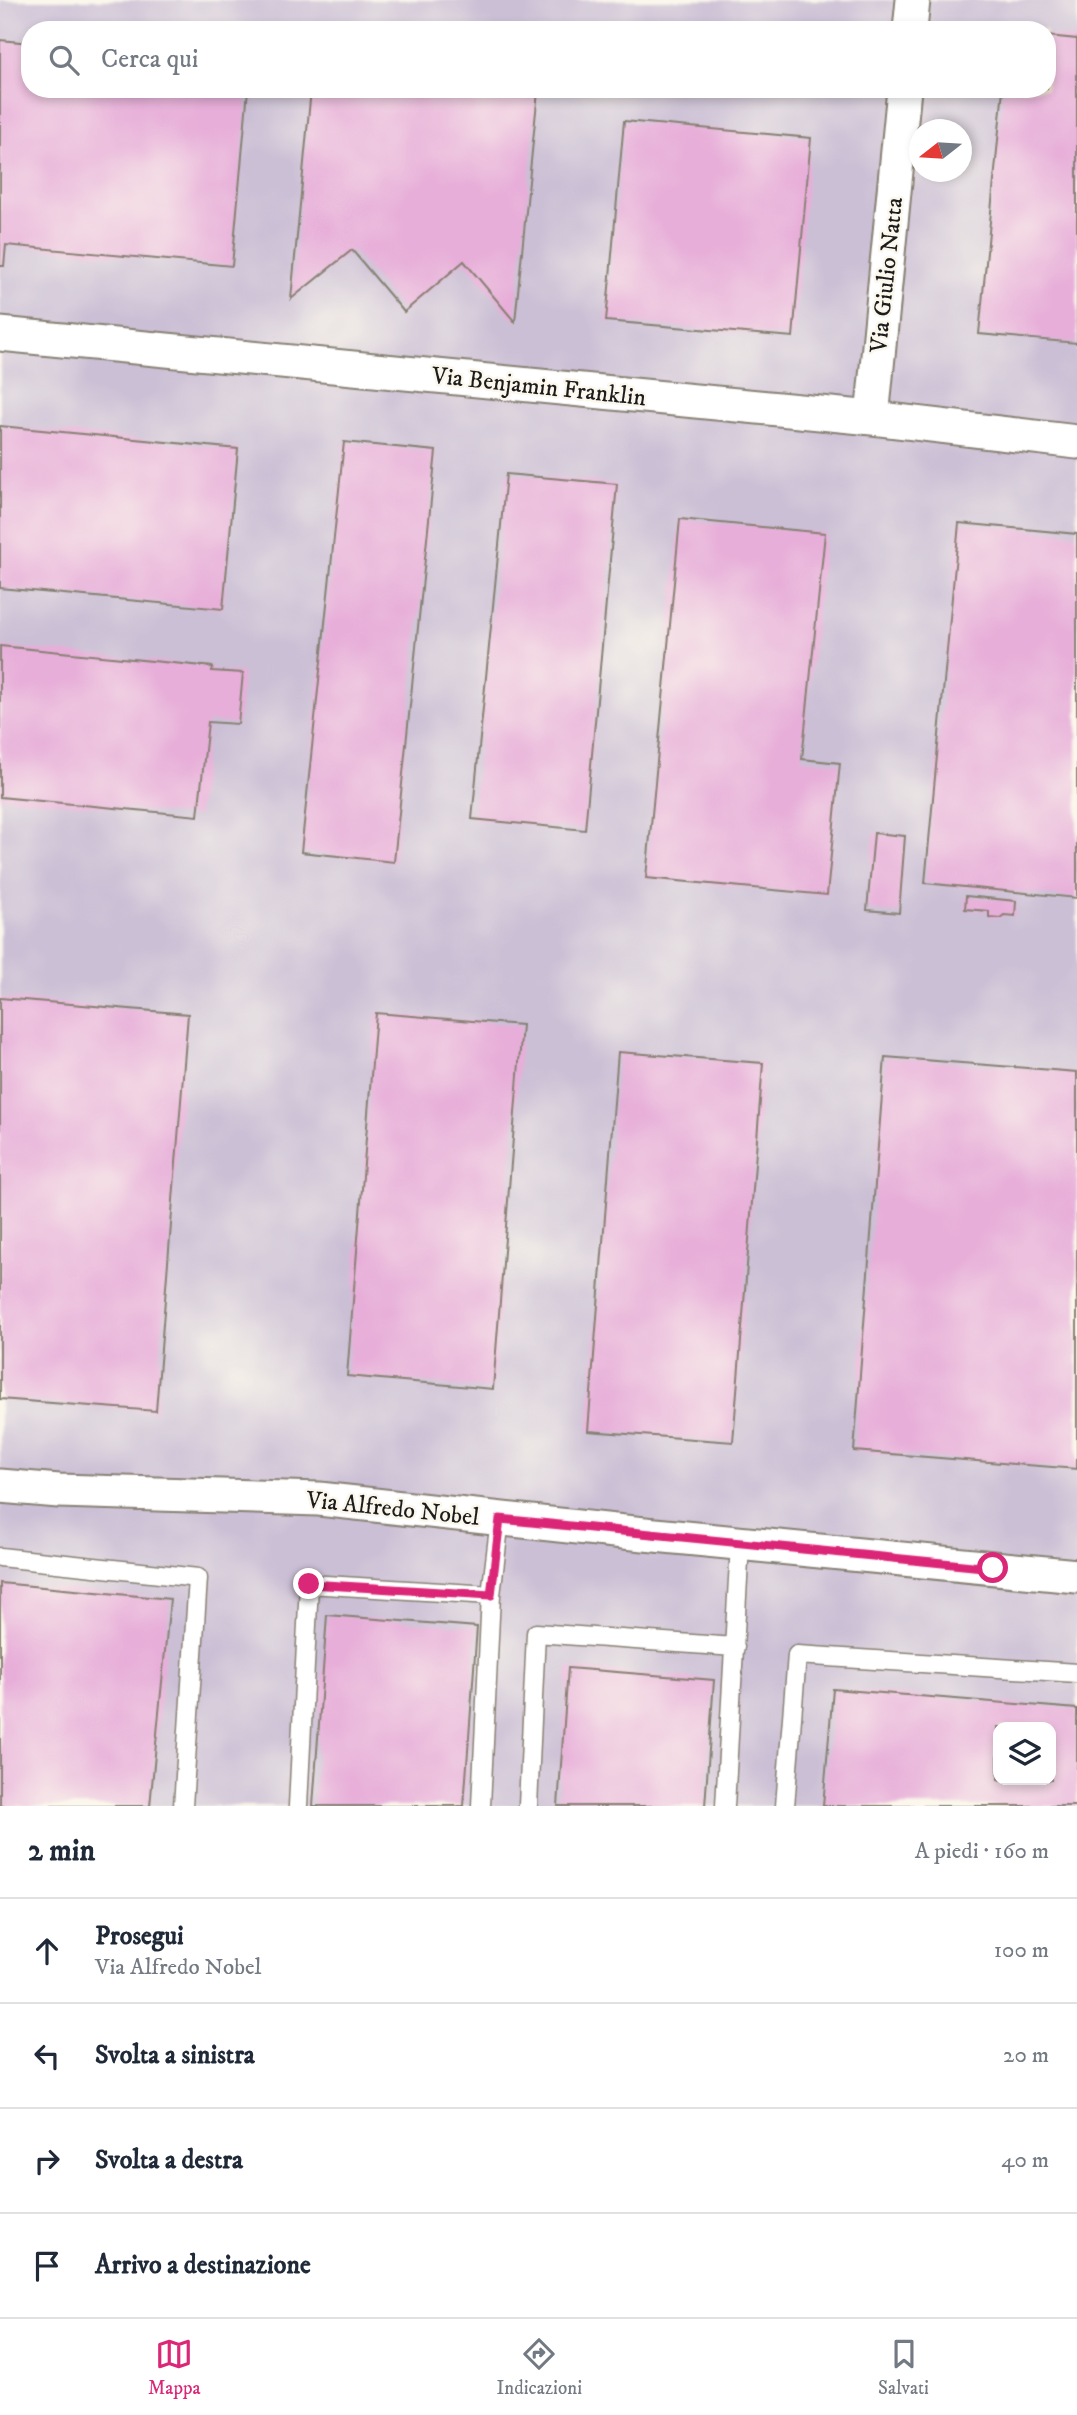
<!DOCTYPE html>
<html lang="it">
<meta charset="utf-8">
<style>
:root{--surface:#fff;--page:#f6f6f7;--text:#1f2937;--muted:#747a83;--line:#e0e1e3;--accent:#db2777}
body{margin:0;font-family:"IM FELL DW Pica",serif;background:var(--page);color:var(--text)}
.controls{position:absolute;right:21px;bottom:21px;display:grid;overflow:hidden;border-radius:14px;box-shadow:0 4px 10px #0003}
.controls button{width:63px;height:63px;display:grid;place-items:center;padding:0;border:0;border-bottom:2px solid var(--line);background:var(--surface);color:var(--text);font:35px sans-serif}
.compass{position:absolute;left:909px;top:119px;width:63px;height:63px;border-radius:50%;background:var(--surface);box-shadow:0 4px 10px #0003;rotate:253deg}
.stop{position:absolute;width:21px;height:21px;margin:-16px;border:5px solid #db2777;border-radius:50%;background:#fff}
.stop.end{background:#db2777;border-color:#fff;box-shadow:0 2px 7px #0008}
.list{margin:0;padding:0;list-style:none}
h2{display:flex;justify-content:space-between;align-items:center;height:91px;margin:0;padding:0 28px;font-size:30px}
h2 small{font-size:23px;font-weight:400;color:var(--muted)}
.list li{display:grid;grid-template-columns:46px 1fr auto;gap:21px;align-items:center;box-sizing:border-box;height:105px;padding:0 28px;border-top:2px solid var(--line)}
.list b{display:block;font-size:26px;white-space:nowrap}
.list p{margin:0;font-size:23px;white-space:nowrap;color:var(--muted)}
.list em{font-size:23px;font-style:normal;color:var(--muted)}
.icon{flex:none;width:38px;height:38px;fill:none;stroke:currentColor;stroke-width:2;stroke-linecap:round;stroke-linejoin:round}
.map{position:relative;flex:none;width:1077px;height:1806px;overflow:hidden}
.search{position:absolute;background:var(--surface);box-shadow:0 4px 10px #0003;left:21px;right:21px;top:21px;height:77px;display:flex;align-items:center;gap:18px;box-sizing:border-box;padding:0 24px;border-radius:28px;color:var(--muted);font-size:26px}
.sheet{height:511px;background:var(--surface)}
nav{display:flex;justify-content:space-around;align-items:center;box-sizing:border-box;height:98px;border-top:2px solid var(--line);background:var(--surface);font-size:19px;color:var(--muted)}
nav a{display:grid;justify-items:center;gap:4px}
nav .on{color:var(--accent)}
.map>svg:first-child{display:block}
</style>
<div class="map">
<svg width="1077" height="1806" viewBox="0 0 1077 1806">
<rect width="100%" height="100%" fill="#fbf7ec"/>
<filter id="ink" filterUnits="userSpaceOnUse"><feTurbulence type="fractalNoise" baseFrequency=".0143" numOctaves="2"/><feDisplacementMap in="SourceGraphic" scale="14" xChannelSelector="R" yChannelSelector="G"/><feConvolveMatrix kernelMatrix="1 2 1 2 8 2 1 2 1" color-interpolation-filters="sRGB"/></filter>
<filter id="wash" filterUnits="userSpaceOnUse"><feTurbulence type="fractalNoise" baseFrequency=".00686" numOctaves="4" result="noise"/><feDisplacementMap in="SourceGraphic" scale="28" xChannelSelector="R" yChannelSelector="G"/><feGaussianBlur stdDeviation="1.57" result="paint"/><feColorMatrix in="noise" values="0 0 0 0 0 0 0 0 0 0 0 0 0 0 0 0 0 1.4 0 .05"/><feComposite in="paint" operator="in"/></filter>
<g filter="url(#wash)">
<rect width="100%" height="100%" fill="#f5e6ce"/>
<path fill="#cbbfd5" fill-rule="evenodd" d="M0 0H1077V1806H0ZM30 30H1047V89H30ZM920 130H962V172H920ZM998 1727H1051V1780H998Z"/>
<g id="blocks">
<path fill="#e7aed9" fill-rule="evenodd" d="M1047 36 1077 39V343L979 334 1003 89H1047Z
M0 40 30 43V89H248L232 266 6 245 4 266H0Z
M311 89H516L538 91 515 322 464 261 404 312 352 250 291 299Z
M624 121 811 138 793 337 606 321Z
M0 426 238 449 223 609 0 588Z
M344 442 436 451 394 862 301 852Z
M506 474 617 484 585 830 472 819Z
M680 519 825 533 802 759 840 763 827 895 646 878Z
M959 523 1077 534V898L925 883Z
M0 646 213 667 212 671 243 673 238 724 208 722 198 816 0 797Z
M874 833 905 836 899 913 867 910Z
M966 896 1016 901 1015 916 1004 915 1000 918 989 917V911L965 909Z
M0 998 188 1014 156 1411 0 1399Z
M376 1013 522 1025 493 1389 347 1376Z
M618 1052 763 1063 733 1442 588 1431Z
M885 1057 1077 1072V1469L854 1451Z
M0 1583 170 1599 150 1806H0Z
M327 1615 477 1627 464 1806H313Z
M568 1668 714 1680 705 1806H558Z
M833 1689 1077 1709V1806H823ZM998 1727H1051V1780H998Z"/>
</g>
</g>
<g filter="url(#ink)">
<use href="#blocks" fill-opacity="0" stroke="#888175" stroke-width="2"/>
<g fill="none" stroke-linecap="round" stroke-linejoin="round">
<defs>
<path id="lane" d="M0 1557 198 1578 183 1806
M298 1806 309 1584 491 1595 500 1519
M481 1806 491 1595
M528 1806 536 1633 735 1647
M725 1806 740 1544
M785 1806 797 1655 1077 1673"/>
<path id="street" d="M910 30 913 0
M0 334 872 418 1077 442
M872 418 904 89
M0 1486 59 1491 319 1499 624 1532 1077 1576"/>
</defs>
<use href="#lane" stroke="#888175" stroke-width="21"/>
<use href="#street" stroke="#888175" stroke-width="37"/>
<use href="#lane" stroke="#fff" stroke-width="18"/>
<use href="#street" stroke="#fff" stroke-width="33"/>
</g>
</g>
<g fill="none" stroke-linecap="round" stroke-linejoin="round" filter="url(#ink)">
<path stroke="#db2777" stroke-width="9" d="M309 1584 491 1595 500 1519 993 1568"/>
</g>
<g text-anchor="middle" stroke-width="5" stroke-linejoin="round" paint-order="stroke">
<g font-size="24" fill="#1c1c1c" stroke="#fbf7ec">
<text transform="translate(886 275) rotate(-84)" y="8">Via Giulio Natta</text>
<text transform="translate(539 386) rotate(6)" y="8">Via Benjamin Franklin</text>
<text transform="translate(393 1508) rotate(6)" y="8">Via Alfredo Nobel</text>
</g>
</g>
</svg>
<div class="controls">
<button><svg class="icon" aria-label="layers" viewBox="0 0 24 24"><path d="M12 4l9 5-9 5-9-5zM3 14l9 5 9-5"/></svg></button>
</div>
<svg class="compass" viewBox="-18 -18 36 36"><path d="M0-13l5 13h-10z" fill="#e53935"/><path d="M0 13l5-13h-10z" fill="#747a83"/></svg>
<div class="stop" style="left:993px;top:1568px"></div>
<div class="stop end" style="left:309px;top:1584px"></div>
<div class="search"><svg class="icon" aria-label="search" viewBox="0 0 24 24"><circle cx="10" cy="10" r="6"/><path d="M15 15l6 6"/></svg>Cerca qui</div>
</div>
<section class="sheet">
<h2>2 min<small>A piedi · 160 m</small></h2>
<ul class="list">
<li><svg class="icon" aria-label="ahead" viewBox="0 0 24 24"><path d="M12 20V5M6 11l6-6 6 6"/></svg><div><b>Prosegui</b><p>Via Alfredo Nobel</p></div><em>100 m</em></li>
<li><svg class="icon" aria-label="left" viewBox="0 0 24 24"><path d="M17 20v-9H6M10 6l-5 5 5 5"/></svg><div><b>Svolta a sinistra</b></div><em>20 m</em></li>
<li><svg class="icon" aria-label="right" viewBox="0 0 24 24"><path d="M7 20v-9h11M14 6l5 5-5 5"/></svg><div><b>Svolta a destra</b></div><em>40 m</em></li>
<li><svg class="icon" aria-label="arrive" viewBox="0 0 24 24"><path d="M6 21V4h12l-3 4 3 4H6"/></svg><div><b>Arrivo a destinazione</b></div></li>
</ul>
</section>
<nav>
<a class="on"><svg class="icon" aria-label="map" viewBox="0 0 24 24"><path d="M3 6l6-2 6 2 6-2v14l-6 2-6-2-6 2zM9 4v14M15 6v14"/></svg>Mappa</a>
<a><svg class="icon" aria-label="directions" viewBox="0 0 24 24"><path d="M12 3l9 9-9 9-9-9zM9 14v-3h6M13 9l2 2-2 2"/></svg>Indicazioni</a>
<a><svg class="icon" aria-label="saved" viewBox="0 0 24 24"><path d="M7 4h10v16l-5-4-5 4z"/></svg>Salvati</a>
</nav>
